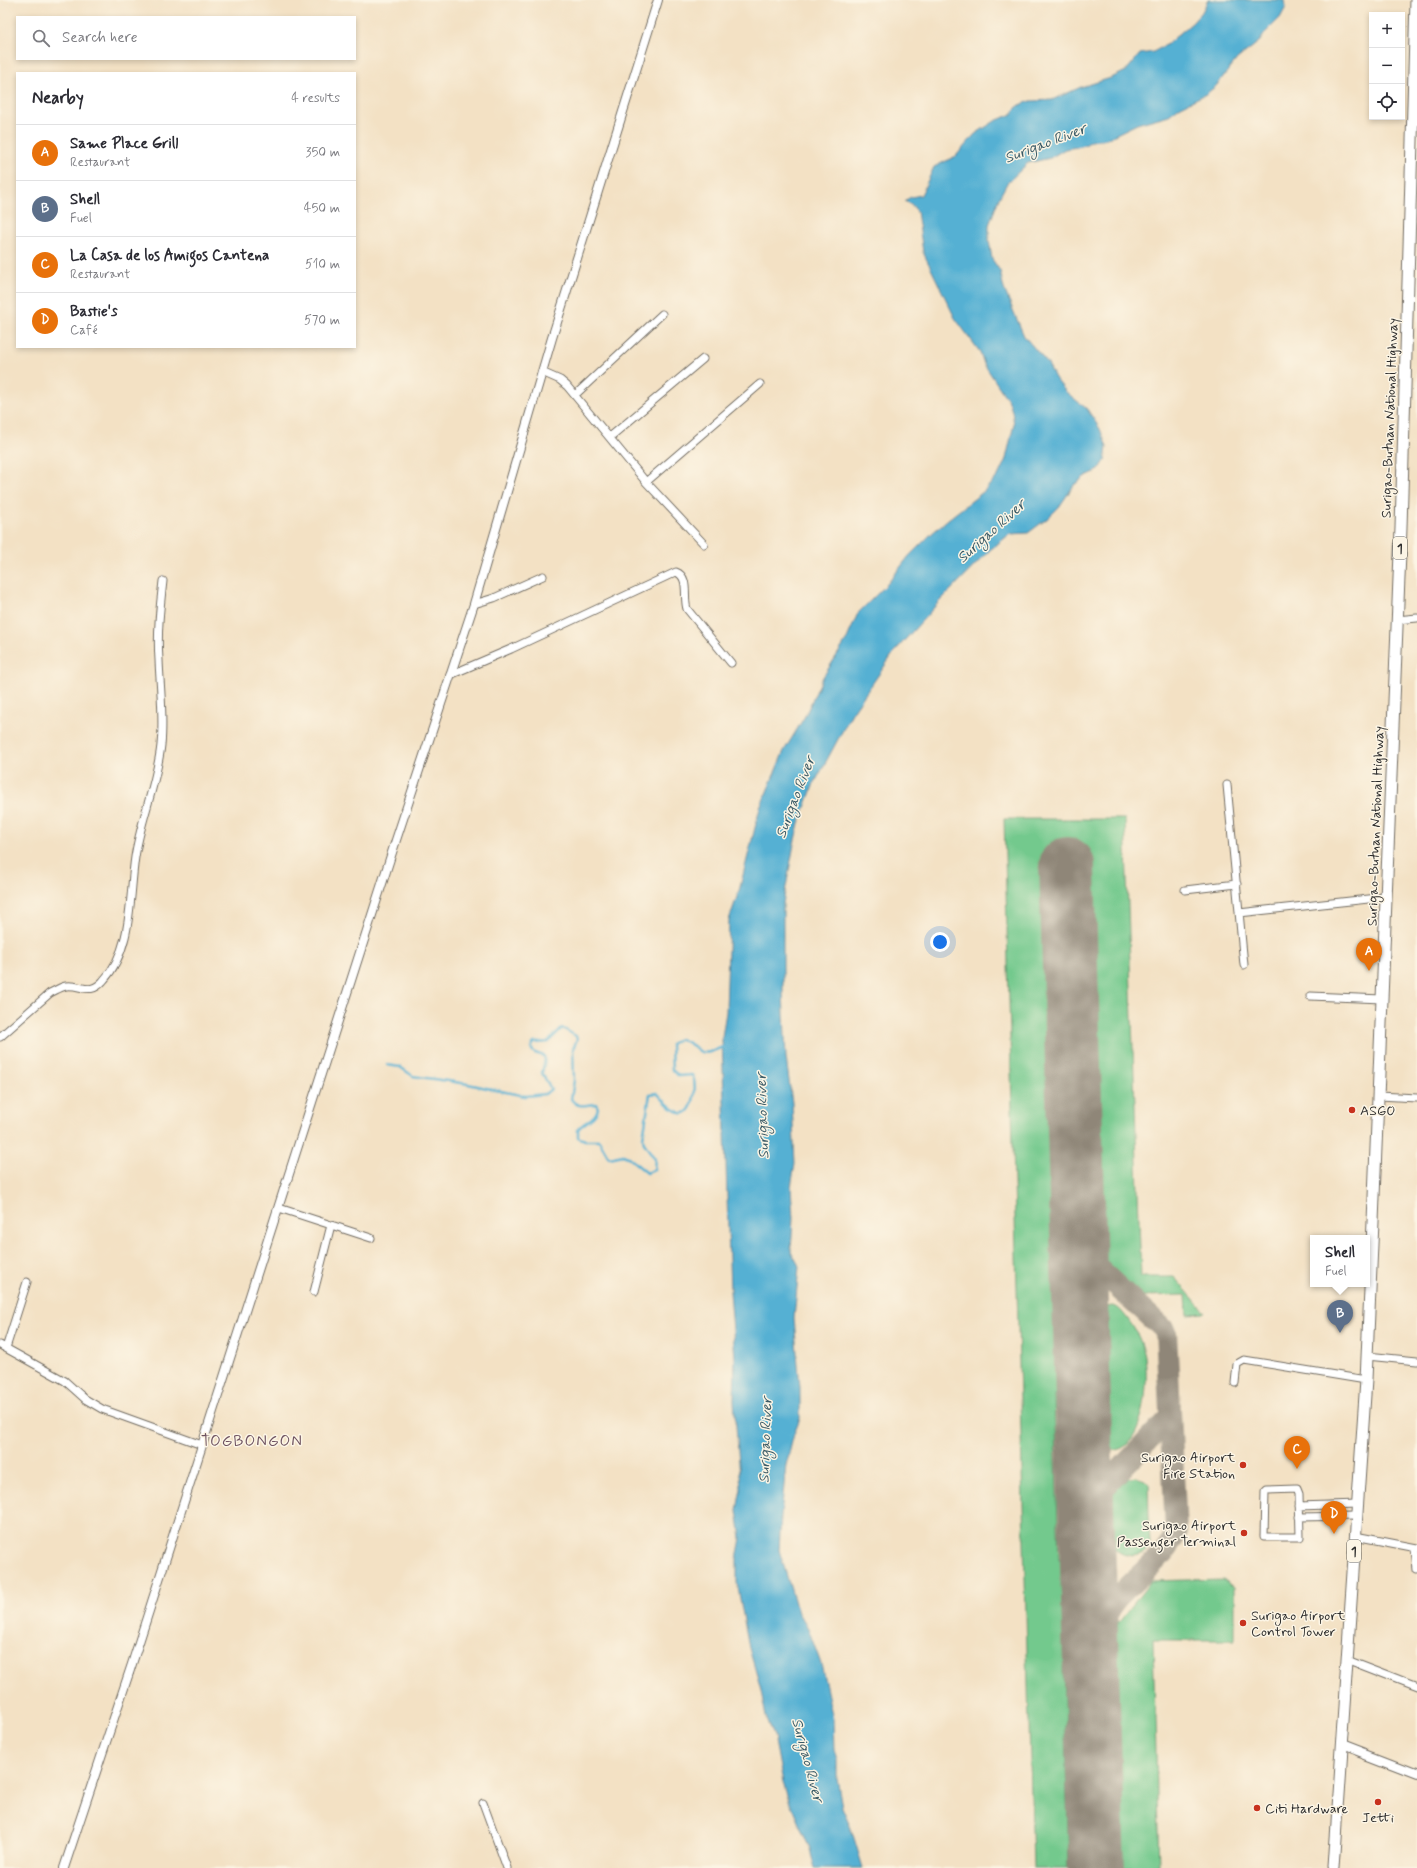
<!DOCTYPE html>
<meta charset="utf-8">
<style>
:root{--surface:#fff;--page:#f2f2f3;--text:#2b2b33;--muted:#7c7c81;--line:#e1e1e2;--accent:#0b8043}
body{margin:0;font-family:Mynerve,sans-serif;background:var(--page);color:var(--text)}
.controls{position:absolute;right:12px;top:12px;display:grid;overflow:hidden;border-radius:0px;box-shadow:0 2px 6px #0003}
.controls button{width:36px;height:36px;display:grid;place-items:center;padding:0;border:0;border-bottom:1px solid var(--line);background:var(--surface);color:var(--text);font:20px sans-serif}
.you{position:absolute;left:940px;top:942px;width:14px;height:14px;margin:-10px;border:3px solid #fff;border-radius:50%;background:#1a73e8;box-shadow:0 0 0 6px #1a73e833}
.badge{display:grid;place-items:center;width:26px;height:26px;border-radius:50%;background:var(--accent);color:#fff;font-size:13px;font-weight:700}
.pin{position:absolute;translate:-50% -33px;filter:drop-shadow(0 1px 2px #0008)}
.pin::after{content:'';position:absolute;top:21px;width:14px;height:12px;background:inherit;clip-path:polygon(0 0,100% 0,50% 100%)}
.popup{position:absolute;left:1310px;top:1235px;width:60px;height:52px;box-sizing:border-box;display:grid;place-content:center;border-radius:0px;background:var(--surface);filter:drop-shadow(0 1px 3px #0005);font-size:13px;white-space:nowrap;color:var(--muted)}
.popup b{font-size:15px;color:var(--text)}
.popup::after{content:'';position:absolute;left:50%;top:100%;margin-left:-8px;border:8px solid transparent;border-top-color:var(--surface)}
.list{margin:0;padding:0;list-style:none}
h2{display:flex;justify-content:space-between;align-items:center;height:52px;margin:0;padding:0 16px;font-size:17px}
h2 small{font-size:13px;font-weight:400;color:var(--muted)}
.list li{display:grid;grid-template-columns:26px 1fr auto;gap:12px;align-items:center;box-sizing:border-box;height:56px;padding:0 16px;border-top:1px solid var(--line)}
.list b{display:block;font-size:15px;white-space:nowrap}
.list p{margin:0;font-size:13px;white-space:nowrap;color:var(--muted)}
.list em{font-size:13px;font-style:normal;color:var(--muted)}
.icon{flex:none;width:22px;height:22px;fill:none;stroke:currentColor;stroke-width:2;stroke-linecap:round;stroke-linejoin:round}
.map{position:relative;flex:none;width:1417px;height:1868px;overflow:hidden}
.search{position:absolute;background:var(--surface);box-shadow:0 2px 6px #0003;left:16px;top:16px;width:340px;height:44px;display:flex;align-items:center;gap:10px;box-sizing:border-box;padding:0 14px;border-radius:0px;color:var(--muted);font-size:15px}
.panel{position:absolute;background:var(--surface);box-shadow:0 2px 6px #0003;left:16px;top:72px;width:340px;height:276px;border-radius:0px}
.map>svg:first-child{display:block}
</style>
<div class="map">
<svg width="1417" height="1868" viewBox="0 0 1417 1868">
<rect width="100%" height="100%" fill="#fcf5e5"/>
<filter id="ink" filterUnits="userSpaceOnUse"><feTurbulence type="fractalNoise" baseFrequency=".025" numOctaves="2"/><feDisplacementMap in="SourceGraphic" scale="8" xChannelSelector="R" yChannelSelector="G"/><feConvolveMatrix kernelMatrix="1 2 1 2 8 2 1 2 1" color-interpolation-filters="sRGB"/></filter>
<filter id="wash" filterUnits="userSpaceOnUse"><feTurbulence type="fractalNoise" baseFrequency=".012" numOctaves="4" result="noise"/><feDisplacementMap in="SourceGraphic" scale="16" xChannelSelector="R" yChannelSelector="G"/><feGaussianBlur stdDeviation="0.9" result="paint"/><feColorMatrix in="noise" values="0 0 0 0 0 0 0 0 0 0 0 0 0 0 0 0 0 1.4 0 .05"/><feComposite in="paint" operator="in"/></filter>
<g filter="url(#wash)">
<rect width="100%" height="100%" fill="#f3e1c4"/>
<path fill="#73c98d" stroke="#4f7a5c" d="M1004 819H1125L1141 1277H1174L1206 1313 1187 1314 1186 1295 1143 1296 1098 1254 1087 865 1044 866 1060 1395 1054 1396 1059 1559H1068L1071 1666H1063L1069 1868H1033Z
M1111 1306C1119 1306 1122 1312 1127 1318 1136 1330 1142 1342 1145 1357 1149 1380 1145 1453 1111 1450L1109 1394H1103L1101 1314 1103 1309Z
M1136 1477 1145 1480 1148 1483 1150 1547C1140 1559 1124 1558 1114 1548L1112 1495 1128 1478Z
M1223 1579 1234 1587V1640H1153L1159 1868H1124L1118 1664H1110V1648H1117L1116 1626 1151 1581Z"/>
<path fill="#55b0d3" stroke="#406e7f" d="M1208 0H1285L1286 7 1280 18 1265 33 1260 41 1237 59 1216 86 1206 94 1181 106 1169 115 1137 124 1106 139 1091 141 1085 145 1077 147 1065 149 1050 158 1028 163 1007 183 999 198 989 225V240L992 259 1000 271 1004 289 1024 336 1048 364 1055 378 1066 392 1087 409 1100 429 1107 447 1105 461 1099 470 1084 477 1074 485 1059 507 1048 518 1028 533 1010 534 991 549 938 603 895 651 852 713 813 786 799 823 794 844 783 903V992L786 1058 792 1103 795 1164 791 1187 793 1218 791 1251 799 1266 794 1318 800 1388V1419L794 1434 786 1465 781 1516 779 1550 798 1613 808 1628 821 1664 833 1719 834 1750 837 1761V1778L842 1807 850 1825 863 1868H815L809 1847 790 1803 783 1783 774 1736 766 1717 760 1686 749 1648 737 1582V1559L741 1538 737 1510 741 1488 734 1401 735 1358 730 1291 722 1037 726 1012 729 920 739 891 760 808 784 751 805 716 823 677 846 641 858 613 888 583 909 556 929 536 947 520 983 492 998 476 1006 459 1014 424 1012 411 1009 402 984 364 980 352 955 318 923 252 917 211 911 204 904 201 911 197 921 195 934 167 956 156 975 134 995 121 1012 114 1015 109 1020 105 1031 101 1052 100 1081 87 1111 78 1126 71 1140 54 1153 52 1166 45 1192 23 1202 12Z"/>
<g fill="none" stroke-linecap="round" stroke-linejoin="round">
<path stroke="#55b0d3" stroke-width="2.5" d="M387 1065 400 1067 413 1076 468 1084 525 1096 545 1094 551 1089 542 1073 545 1060 544 1056 535 1053 532 1050V1046L534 1043 548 1042 562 1028 576 1036 577 1039 573 1049 574 1080 571 1099C578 1109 586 1104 596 1104L598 1108C596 1119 585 1121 578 1129V1137L585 1140H599L609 1158 623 1155 628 1157 647 1173 654 1170 655 1159 644 1143 643 1138 650 1094 657 1093C664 1100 671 1110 681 1113 694 1117 698 1082 692 1075L679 1076 672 1070 671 1044 680 1039C706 1048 692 1061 725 1046"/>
<path stroke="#8f8678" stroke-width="22" d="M1078 1250 1166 1331 1176 1531C1169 1555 1134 1579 1117 1598 1105 1612 1097 1630 1090 1647
M1086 1506 1170 1417"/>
<path stroke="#8f8678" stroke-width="56" d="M1067 865 1097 1868"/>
</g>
</g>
<g filter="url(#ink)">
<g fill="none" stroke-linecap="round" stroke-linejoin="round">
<defs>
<path id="minor" d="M542 372 560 380 567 386 646 482 704 544
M575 395 662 314
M610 437 703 359
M646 482 760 384
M474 604 494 598 543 576
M1397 620 1417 618
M450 675 511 649 676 572C690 577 683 597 687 609L731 663
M1227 785 1244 965
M1185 890 1237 884
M1239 913 1387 897
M1310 996 1382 999
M0 1037 50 993C55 991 60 987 66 986 81 984 90 996 103 981 133 949 129 898 135 857 141 819 157 783 161 745 164 716 160 688 159 660 157 633 160 607 163 581
M1379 1096 1417 1098
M279 1208 371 1238
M314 1292 331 1225
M0 1345 65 1381 85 1399 102 1409 202 1445
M6 1348 27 1282
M1367 1356 1417 1361
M1235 1383 1237 1364 1244 1360 1366 1380
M1297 1489 1299 1494 1300 1537H1264L1265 1492 1267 1490Z
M1299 1506 1357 1504
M1299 1517 1357 1516
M1355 1536 1417 1548
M1415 1549 1417 1569
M1347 1659 1417 1686
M483 1803 507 1868"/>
<path id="tertiary" d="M1342 1746 1417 1775
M64 1868 132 1664 396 840 474 604 552 338 658 0"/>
<path id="trunk" d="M1333 1868 1366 1380 1373 1222 1401 528 1416 0"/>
</defs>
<use href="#minor" stroke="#716b61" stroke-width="9"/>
<use href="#tertiary" stroke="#716b61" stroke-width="10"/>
<use href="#trunk" stroke="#716b61" stroke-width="13"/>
<use href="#minor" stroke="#fff" stroke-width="7"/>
<use href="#tertiary" stroke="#fff" stroke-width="8"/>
<use href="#trunk" stroke="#fff" stroke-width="11"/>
</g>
</g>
<g fill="#c8321e" stroke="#fcf5e5" stroke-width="1.5">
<circle cx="1352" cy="1110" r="4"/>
<circle cx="1243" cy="1465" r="4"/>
<circle cx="1244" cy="1533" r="4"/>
<circle cx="1243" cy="1623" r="4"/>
<circle cx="1378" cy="1802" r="4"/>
<circle cx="1257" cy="1808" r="4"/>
</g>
<g text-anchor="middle" stroke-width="3" stroke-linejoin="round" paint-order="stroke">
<g fill="#fcf5e5" stroke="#6a6863" stroke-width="1">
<rect x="1393" y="537" width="14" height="22" rx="3"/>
<rect x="1347" y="1540" width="14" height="22" rx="3"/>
</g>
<g font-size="13" font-weight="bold" fill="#2b2b2b">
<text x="1400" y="553">1</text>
<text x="1354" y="1556">1</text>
</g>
<g font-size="14" fill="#2b2b2b" stroke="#fcf5e5">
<text transform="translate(1389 418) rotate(-88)" y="5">Surigao-Butuan National Highway</text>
<text transform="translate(1375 826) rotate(-88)" y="5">Surigao-Butuan National Highway</text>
</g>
<g font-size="14" fill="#2b2b2b" stroke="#fcf5e5" text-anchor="start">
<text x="1360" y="1115">ASGO</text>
<text x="1235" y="1462" text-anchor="end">Surigao Airport<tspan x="1235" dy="16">Fire Station</tspan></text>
<text x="1236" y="1530" text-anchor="end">Surigao Airport<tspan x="1236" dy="16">Passenger Terminal</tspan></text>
<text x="1251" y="1620">Surigao Airport<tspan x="1251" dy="16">Control Tower</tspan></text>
<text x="1265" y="1813">Citi Hardware</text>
<text x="1378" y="1822" text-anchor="middle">Jetti</text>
</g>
<g font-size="15" font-style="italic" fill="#3a5a66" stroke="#fcf5e5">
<text transform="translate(1045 143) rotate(-21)" y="5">Surigao River</text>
<text transform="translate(991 531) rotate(-42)" y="5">Surigao River</text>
<text transform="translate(795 797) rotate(-69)" y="5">Surigao River</text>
<text transform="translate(762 1116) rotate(-92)" y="5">Surigao River</text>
<text transform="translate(765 1440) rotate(-88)" y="5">Surigao River</text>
<text transform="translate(808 1760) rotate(75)" y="5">Surigao River</text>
</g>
<g font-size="16" letter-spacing="1" fill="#6e5260" stroke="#fcf5e5">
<text x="252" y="1446">TOGBONGON</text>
</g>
</g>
</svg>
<div class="controls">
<button>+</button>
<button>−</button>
<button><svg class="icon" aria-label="locate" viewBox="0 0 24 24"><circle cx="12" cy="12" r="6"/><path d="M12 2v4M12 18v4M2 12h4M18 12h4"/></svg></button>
</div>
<div class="you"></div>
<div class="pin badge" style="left:1369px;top:971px;background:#e8710a">A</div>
<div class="pin badge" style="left:1340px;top:1333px;background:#5c6f8a">B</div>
<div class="popup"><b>Shell</b>Fuel</div>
<div class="pin badge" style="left:1297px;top:1469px;background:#e8710a">C</div>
<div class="pin badge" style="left:1334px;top:1534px;background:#e8710a">D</div>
<div class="search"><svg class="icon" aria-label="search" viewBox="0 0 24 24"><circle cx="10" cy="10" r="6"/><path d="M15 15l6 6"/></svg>Search here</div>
<section class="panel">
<h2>Nearby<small>4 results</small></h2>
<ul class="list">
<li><span class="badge" style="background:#e8710a">A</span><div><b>Same Place Grill</b><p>Restaurant</p></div><em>350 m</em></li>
<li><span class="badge" style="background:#5c6f8a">B</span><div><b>Shell</b><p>Fuel</p></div><em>450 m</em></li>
<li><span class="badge" style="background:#e8710a">C</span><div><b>La Casa de los Amigos Cantena</b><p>Restaurant</p></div><em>510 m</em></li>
<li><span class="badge" style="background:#e8710a">D</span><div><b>Bastie's</b><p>Café</p></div><em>570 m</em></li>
</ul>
</section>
</div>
